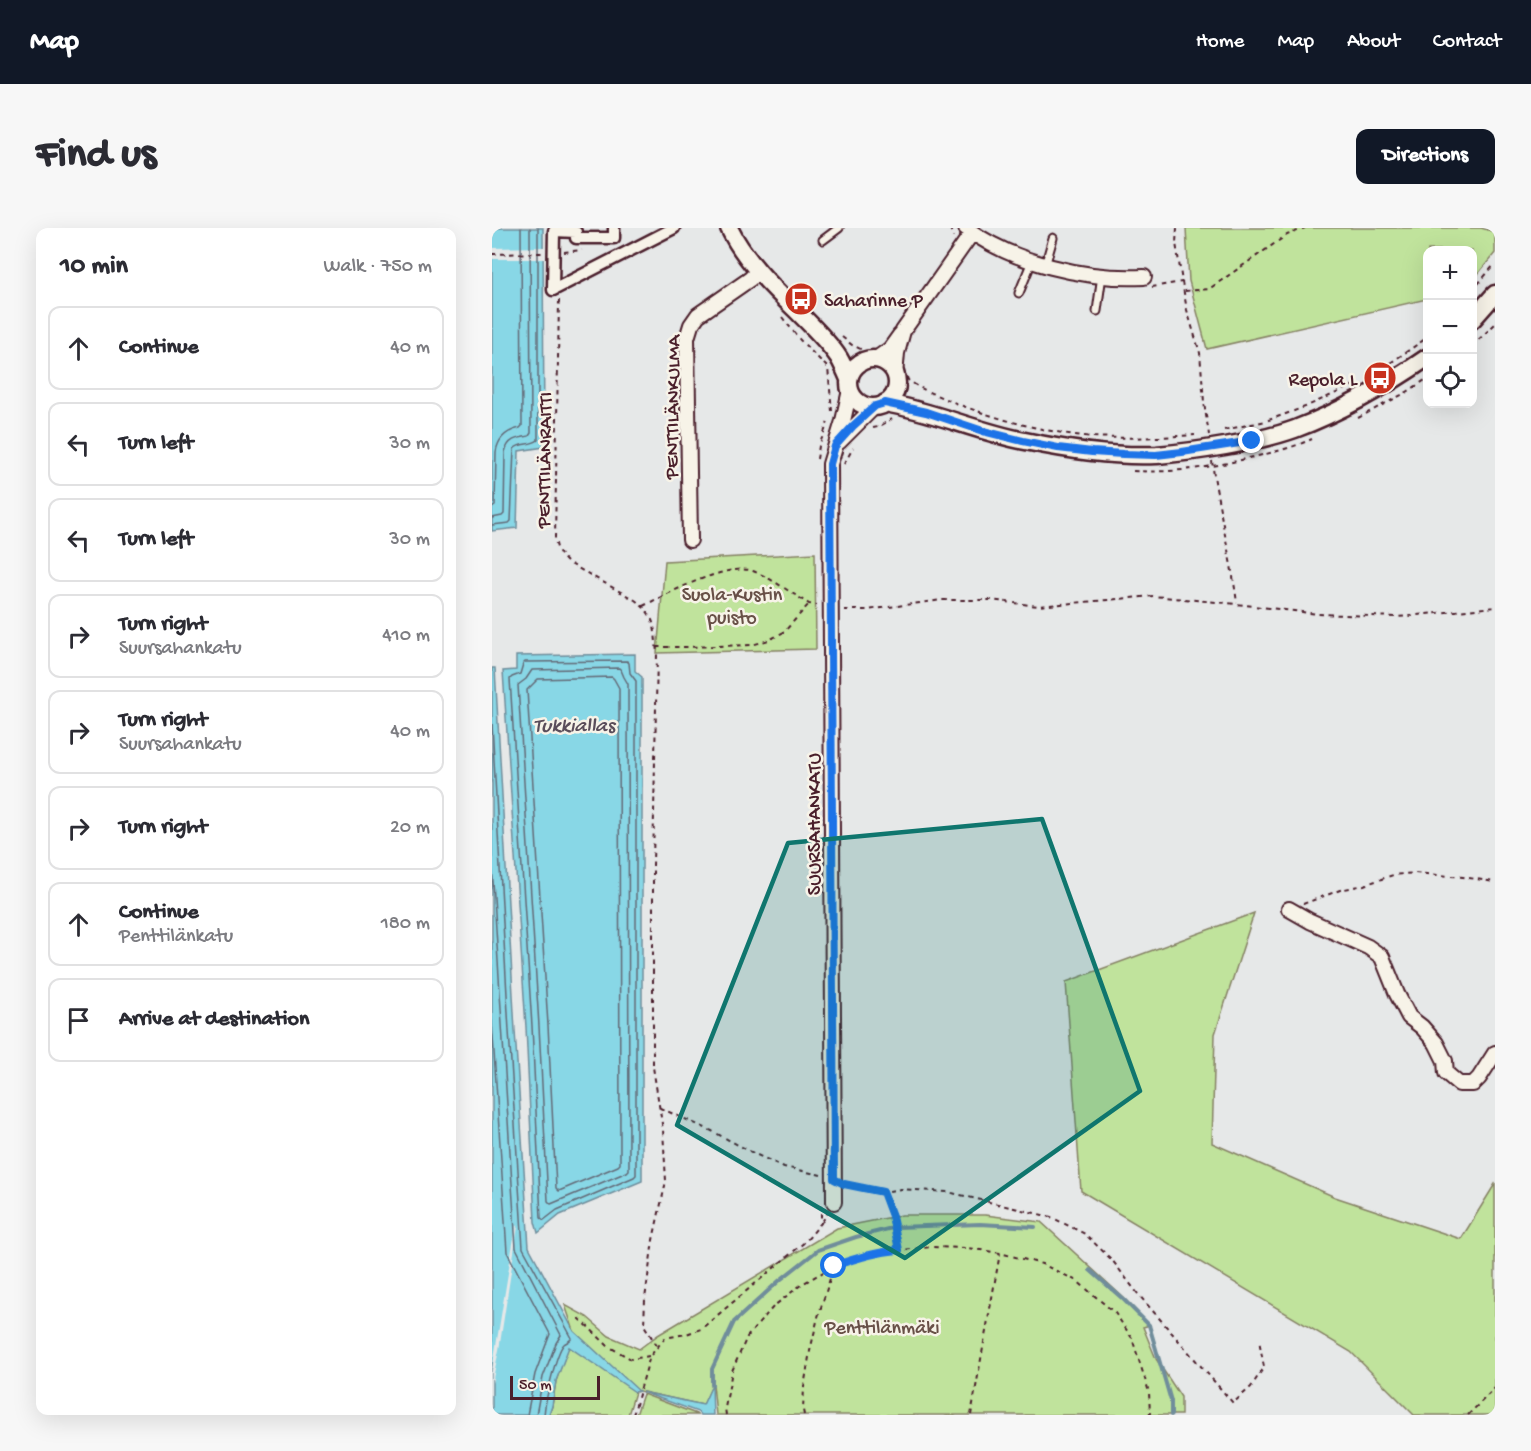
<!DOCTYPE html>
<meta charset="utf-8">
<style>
:root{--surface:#fff;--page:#f7f7f7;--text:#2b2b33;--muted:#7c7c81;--line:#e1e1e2;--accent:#111827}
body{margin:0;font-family:"Gochi Hand",sans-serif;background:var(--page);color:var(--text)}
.controls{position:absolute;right:18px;top:18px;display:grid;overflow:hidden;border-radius:12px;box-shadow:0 6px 24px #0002}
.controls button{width:54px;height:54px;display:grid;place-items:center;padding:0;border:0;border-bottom:2px solid var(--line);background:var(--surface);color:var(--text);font:30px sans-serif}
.scale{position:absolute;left:18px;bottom:15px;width:90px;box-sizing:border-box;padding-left:6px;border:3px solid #4a1f2b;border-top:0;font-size:16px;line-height:21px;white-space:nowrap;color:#4a1f2b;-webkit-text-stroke:4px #f7f3e8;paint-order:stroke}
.stop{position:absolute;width:18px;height:18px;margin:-14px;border:4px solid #1a73e8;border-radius:50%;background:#fff}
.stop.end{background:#1a73e8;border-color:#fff;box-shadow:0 2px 6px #0008}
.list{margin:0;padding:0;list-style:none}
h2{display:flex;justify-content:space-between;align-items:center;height:78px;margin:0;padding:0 24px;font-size:26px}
h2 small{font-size:20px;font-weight:400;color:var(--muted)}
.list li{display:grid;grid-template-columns:39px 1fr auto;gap:18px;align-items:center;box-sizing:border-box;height:84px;margin:0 12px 12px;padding:0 12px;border:2px solid var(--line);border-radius:12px}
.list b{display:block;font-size:22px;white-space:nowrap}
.list p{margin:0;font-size:20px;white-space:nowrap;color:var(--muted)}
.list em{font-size:20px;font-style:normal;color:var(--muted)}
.icon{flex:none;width:33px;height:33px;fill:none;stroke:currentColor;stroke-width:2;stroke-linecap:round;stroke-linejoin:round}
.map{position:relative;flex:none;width:1003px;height:1187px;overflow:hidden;border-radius:12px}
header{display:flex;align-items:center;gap:36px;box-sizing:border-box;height:84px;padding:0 30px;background:var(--accent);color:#fff}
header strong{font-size:28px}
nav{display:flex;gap:33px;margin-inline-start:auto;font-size:21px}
.intro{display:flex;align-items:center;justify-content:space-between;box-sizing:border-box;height:144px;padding:0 36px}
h1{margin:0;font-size:42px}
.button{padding:15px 27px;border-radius:12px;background:var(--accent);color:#fff;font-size:21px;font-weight:700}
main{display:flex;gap:36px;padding:0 36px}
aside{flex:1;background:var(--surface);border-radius:12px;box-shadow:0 6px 24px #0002}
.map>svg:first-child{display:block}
</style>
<header>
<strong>Map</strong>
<nav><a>Home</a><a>Map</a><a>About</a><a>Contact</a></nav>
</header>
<div class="intro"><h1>Find us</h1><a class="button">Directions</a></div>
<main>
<aside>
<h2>10 min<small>Walk · 750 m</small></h2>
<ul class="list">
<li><svg class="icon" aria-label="ahead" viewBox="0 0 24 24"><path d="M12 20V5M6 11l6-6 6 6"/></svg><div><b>Continue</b></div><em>40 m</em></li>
<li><svg class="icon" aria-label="left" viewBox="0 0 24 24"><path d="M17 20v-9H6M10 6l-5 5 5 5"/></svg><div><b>Turn left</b></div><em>30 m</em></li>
<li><svg class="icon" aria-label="left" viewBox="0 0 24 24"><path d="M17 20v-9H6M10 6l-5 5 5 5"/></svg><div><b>Turn left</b></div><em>30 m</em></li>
<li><svg class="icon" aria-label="right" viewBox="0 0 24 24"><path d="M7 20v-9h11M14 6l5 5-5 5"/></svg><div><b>Turn right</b><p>Suursahankatu</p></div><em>410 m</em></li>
<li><svg class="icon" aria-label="right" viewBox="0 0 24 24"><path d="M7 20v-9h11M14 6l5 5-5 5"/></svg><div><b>Turn right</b><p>Suursahankatu</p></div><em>40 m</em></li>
<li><svg class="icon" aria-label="right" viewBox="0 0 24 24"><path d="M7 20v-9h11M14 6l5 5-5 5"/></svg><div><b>Turn right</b></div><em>20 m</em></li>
<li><svg class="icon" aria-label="ahead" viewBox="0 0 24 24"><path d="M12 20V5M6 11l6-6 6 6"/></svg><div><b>Continue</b><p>Penttilänkatu</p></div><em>180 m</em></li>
<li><svg class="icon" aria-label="arrive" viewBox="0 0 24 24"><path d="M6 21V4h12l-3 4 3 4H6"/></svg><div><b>Arrive at destination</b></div></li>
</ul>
</aside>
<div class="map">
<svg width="1003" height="1187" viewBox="0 0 1003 1187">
<rect width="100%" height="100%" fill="#e6e8e8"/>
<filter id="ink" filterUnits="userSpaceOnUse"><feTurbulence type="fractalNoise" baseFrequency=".0167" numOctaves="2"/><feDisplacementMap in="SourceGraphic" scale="12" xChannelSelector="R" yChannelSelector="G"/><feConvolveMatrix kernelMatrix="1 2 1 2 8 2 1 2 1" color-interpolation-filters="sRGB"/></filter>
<g filter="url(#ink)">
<path fill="#c0e39c" stroke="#858164" stroke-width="1.5" d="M694 0H989L1003 4V25L981 52 980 22H936L935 71 715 121 697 53Z
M323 325 324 421 165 425 173 333Z
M762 685 723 806 720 915 843 969 969 1011 1003 956V1187H922L859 1124 589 963 574 754Z
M410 987H493L549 994 632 1070 658 1097 651 1099 664 1131 689 1169V1187H224L221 1156 211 1177 147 1163 143 1164 136 1187H57L60 1178 64 1153 82 1103 73 1077 95 1089 117 1108 147 1121 166 1107 345 1000Z
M151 1166 204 1186 205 1187H144Z"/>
<path fill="#88d7e6" stroke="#6f8d9b" stroke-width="1.5" d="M0 0H51L52 219 27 223 25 300 0 303Z
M143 426V443L150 449V953L68 987 46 1005 43 994 34 799 11 443 24 442V428Z
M0 440H3L23 803 37 1019 82 1103 147 1163 143 1164 77 1119 64 1153 60 1178 57 1187H0Z
M220 1157 221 1187H208L206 1184 150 1164 211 1177Z"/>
<path fill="#e6e8e8" d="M54 19 55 31H0V20Z
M24 997 26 998 7 1122 0 1155V1142Z"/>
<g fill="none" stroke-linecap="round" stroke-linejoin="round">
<path stroke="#636976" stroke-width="1.5" d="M0 280 3 278 4 224C6 210 14 203 28 200L30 198 29 0
M0 290 10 288 12 286 13 224C16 211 25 210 37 208L39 205 38 0
M0 297 17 295 19 293 22 221C28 214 39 218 46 212V0
M135 433 137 435 138 445 144 453V947L142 949 65 982 52 992 49 990 40 798 18 451 20 449 28 446 31 436 33 434Z
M127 440 129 442 132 449 136 456 137 942 135 944 59 976 56 973 47 798 26 457 34 451 40 442Z
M120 449 122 451 127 460 128 936 126 938 67 963 64 960 56 797 35 462 46 451Z
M0 496 17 803 31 1020 80 1110C78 1113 75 1114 72 1116 64 1124 53 1174 52 1187
M0 637 24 1020 69 1107 64 1115 51 1149 44 1187
M0 793 15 1024 58 1106 43 1146 35 1187"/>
<path stroke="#6f8d9b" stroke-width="4" d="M405 999 488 996 543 999
M598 1042 631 1071 657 1097 679 1173V1187
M220 1157V1141L242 1094 288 1052 326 1022 364 1009 400 1000"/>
<defs>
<path id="service" d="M331 12 347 0
M553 38 561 10
M527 65 540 33
M605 83 610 47"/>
<path id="pedestrian" d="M122 0V10H84V4L62 3 61 62 182 0"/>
<path id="minor" d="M474 0C521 35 594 52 652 49
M384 131 398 121 408 107
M403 147 405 125 411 103 480 5
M347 214 383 178
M198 312 195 110 199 97 206 87 258 51 266 43
M797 681 818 693 876 719 890 729 905 766 917 789 930 799 944 815 953 833 954 845 967 856H981L987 850 1003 825
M342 974 338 236 351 193 358 162"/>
<path id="tertiary" d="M237 0C252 31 279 58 304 82 318 96 336 113 347 130 351 137 354 144 357 151
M980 92 1003 66
M357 155a24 24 0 1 1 48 0a24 24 0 1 1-48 0Z
M393 175C441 183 486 204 533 213 576 222 621 229 665 227 688 225 710 222 733 218 756 214 781 209 803 201 851 183 894 158 936 129"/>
</defs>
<use href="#service" stroke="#4a1f2b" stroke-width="11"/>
<use href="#pedestrian" stroke="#4a1f2b" stroke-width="15"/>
<use href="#minor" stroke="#4a1f2b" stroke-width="18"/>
<use href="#tertiary" stroke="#4a1f2b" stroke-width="21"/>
<path stroke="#4a1f2b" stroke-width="2" stroke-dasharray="4.5 4.5" stroke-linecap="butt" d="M458 0 461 9
M685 0 684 15 690 54 695 82 708 125 712 174 717 207
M72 24 90 22
M0 26 51 25
M660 59 690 54
M693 63 717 61 795 7 813 0
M980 63 1003 36
M67 72 63 310C64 321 68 327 75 334L143 372C165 389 162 399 165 425L161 638V839L171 902 174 953 161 1012 153 1071 152 1097 165 1118
M290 89 308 112 336 140 340 183
M350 109 360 117 373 123
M980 118 1003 96
M891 140 936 109
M415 149 416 152C433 164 452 170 471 178 512 193 557 205 601 209 635 211 669 209 703 207
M866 190 915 164 936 150
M381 200 386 199 400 191
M732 202 774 193 813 179 862 157
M325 231 327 218 336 194
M720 233C726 281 739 328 745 375
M352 236 361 220
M641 243C682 245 718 240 757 230 779 225 800 220 820 211
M151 378C175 366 235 334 261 343 281 351 299 365 317 376L325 377
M352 382H375L450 372H499L546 378 661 368 745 376 826 386 906 389 1003 379
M164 419H193L260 417 277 412 292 404 317 376
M811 676 848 662 872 657 901 647 923 645 971 649 1003 654
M168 880 220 903 263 926 292 939 329 947
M353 956 391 964 409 961 456 964 559 989 593 1006 620 1032 646 1066 741 1175 759 1159 772 1139 767 1112
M391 964 400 988 407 1022
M330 994 336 984
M87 1090 116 1118 139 1131 157 1128
M141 1187 158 1128 173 1110 194 1106 209 1101 314 1013 329 995V978
M234 1187 233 1180 240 1143 255 1109 282 1078 310 1056 342 1038 369 1028 391 1024 439 1019 475 1020 508 1025 550 1036 585 1053 623 1085 640 1110 657 1164 658 1187
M312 1187 311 1182 312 1159 318 1123 326 1089 342 1038
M479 1187 508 1025
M976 1187 1003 1160"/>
<use href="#service" stroke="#f7f3e8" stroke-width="7"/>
<use href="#pedestrian" stroke="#f7f3e8" stroke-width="10"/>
<use href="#minor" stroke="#f7f3e8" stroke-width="14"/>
<use href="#tertiary" stroke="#f7f3e8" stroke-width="16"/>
</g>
</g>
<g fill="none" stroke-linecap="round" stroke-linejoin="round" filter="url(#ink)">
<path stroke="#1a73e8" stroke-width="8" d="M342 1038C364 1030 384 1024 407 1022L400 988 391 964 352 956 342 951 338 236 343 218 361 198 383 178 393 175 434 184 491 203 531 213 566 220 600 224 631 226 664 227 690 224 760 213"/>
</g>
<path fill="#0f766e" fill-opacity="0.2" stroke="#0f766e" stroke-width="4.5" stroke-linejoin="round" d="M550 591 648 863 413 1030 185 897 296 615Z"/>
<defs>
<symbol id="bus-disc" viewBox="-11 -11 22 22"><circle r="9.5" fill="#c8321e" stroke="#f7f3e8"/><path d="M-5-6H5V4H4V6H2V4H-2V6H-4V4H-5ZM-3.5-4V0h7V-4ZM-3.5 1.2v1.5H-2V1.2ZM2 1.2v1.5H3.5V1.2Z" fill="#fff"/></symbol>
</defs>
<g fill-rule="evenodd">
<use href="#bus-disc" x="290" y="52" width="38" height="38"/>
<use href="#bus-disc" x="869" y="131" width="38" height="38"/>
</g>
<g text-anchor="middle" stroke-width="5" stroke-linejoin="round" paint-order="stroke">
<g font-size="20" fill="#4a1f2b" stroke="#f7f3e8" text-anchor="start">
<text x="332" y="78">Saharinne P</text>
<text x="865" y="157" text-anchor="end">Repola L</text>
</g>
<g font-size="20" fill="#4a1f2b" stroke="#f7f3e8">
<text transform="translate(179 179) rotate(-89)" y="7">PENTTILÄNKULMA</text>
<text transform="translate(51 232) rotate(-89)" y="7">PENTTILÄNRAITTI</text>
<text transform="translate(321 596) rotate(-90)" y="7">SUURSAHANKATU</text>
</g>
<g font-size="20" fill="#685047" stroke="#f7f3e8">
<text x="240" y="372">Suola-Kustin<tspan x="240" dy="23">puisto</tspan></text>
<text x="390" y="1105">Penttilänmäki</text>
</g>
<g font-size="21" font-style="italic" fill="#5a4d5a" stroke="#f7f3e8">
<text x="82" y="503">Tukkiallas</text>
</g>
</g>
</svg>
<div class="controls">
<button>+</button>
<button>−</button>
<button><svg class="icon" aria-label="locate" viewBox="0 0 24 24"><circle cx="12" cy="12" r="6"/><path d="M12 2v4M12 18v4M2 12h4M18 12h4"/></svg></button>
</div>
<div class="scale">50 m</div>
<div class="stop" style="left:342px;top:1038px"></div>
<div class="stop end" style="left:760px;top:213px"></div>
</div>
</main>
